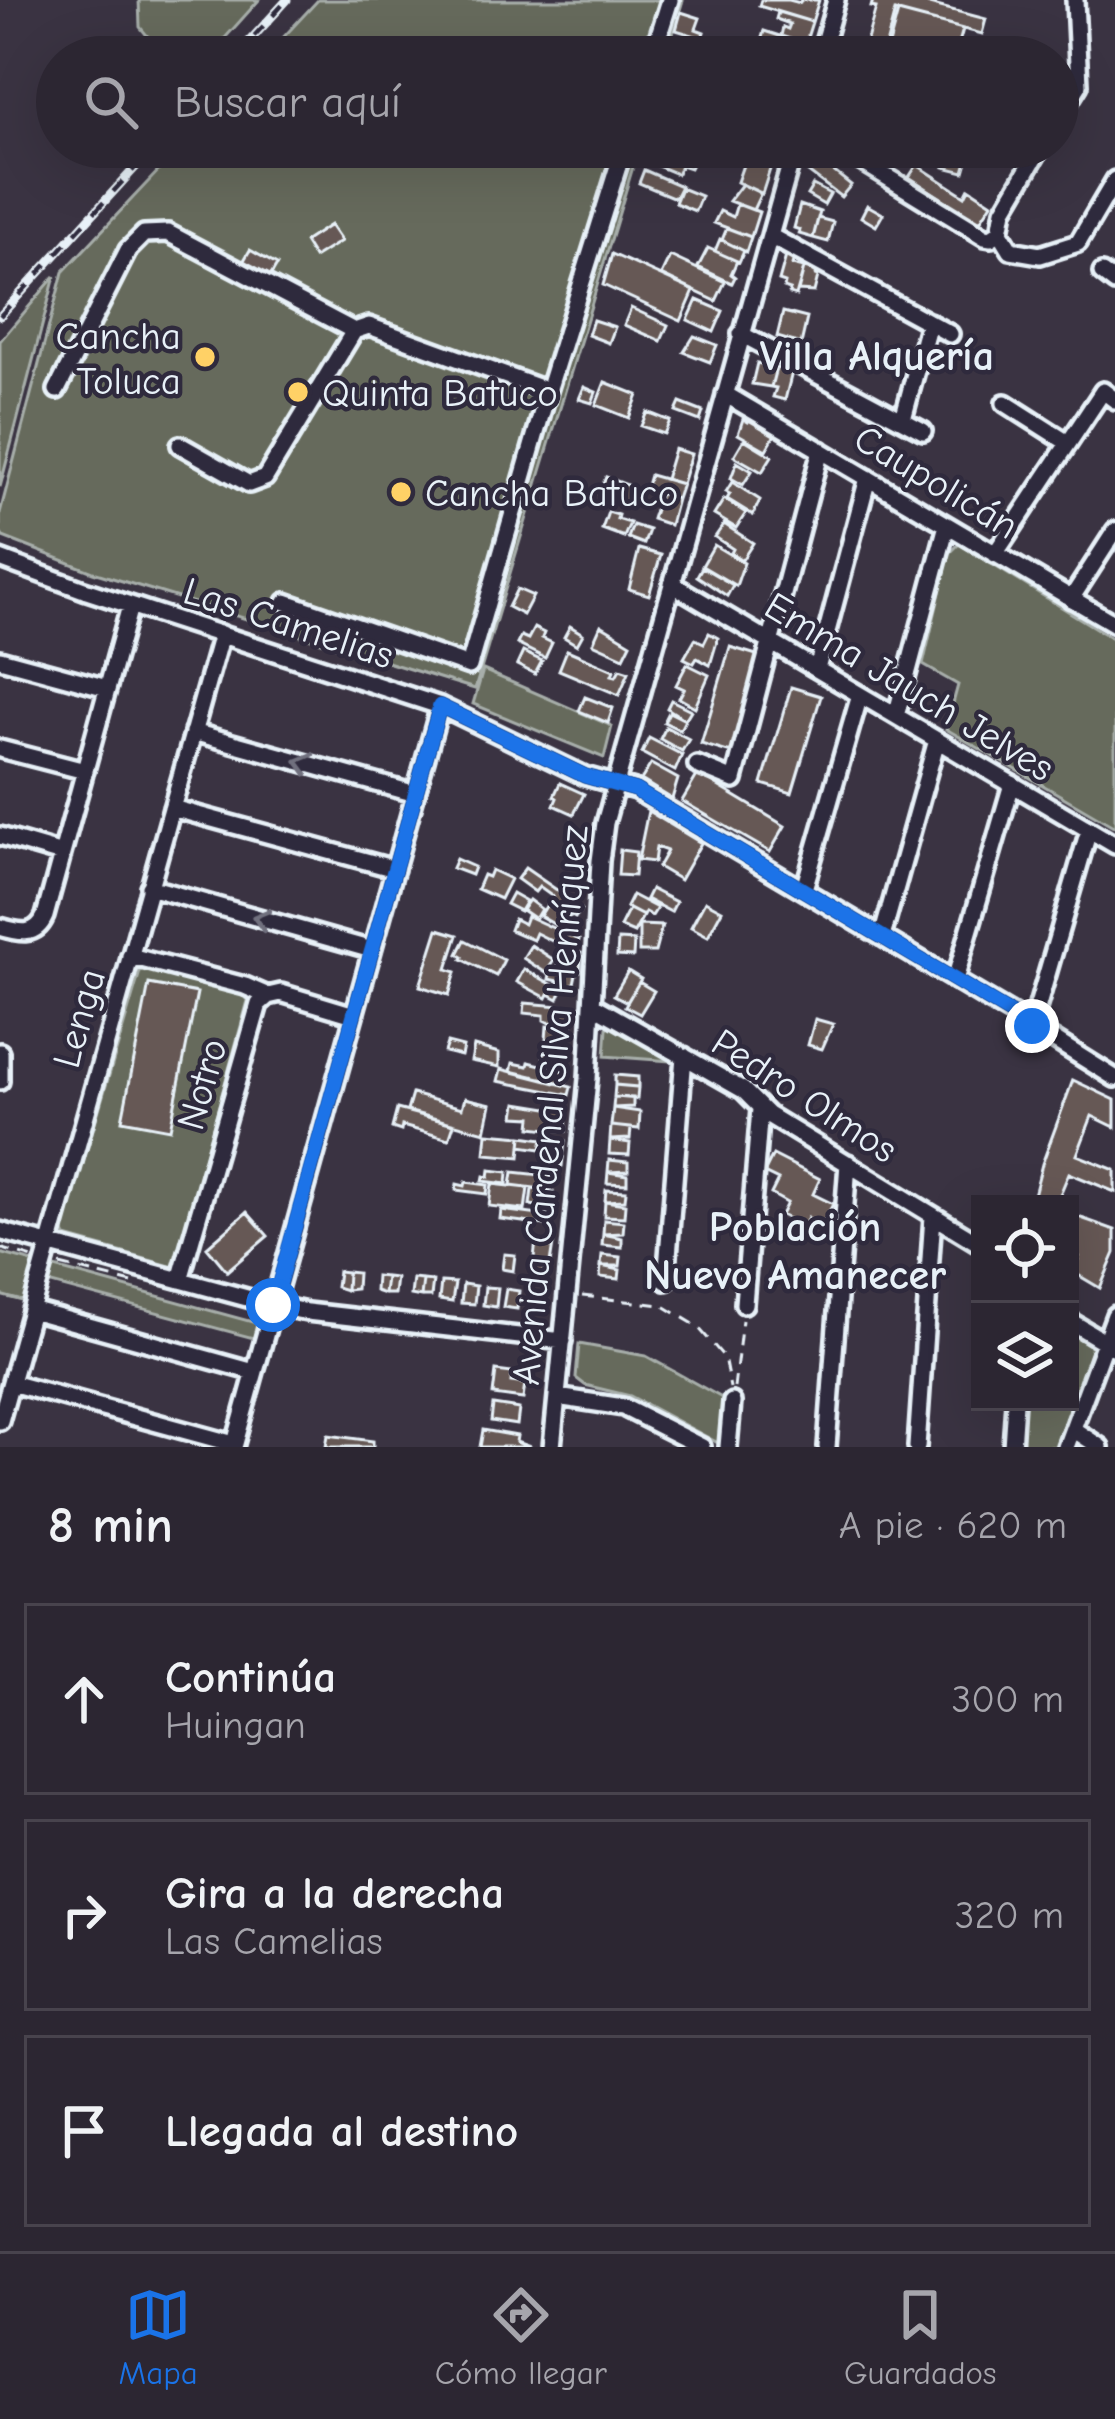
<!DOCTYPE html>
<html lang="es">
<meta charset="utf-8">
<style>
:root{--surface:#2c2632;--page:#342e3a;--text:#f1f3f6;--muted:#a6a5ac;--line:#48434d;--accent:#1a73e8}
body{margin:0;font-family:"Comic Neue",sans-serif;background:var(--page);color:var(--text)}
.controls{position:absolute;right:36px;bottom:36px;display:grid;overflow:hidden;border-radius:0px;box-shadow:0 12px 48px #0002}
.controls button{width:108px;height:108px;display:grid;place-items:center;padding:0;border:0;border-bottom:3px solid var(--line);background:var(--surface);color:var(--text);font:60px sans-serif}
.stop{position:absolute;width:36px;height:36px;margin:-27px;border:9px solid #1a73e8;border-radius:50%;background:#fff}
.stop.end{background:#1a73e8;border-color:#fff;box-shadow:0 3px 12px #0008}
.list{margin:0;padding:0;list-style:none}
h2{display:flex;justify-content:space-between;align-items:center;height:156px;margin:0;padding:0 48px;font-size:51px}
h2 small{font-size:39px;font-weight:400;color:var(--muted)}
.list li{display:grid;grid-template-columns:78px 1fr auto;gap:36px;align-items:center;box-sizing:border-box;height:192px;margin:0 24px 24px;padding:0 24px;border:3px solid var(--line);border-radius:0px}
.list b{display:block;font-size:45px;white-space:nowrap}
.list p{margin:0;font-size:39px;white-space:nowrap;color:var(--muted)}
.list em{font-size:39px;font-style:normal;color:var(--muted)}
.icon{flex:none;width:66px;height:66px;fill:none;stroke:currentColor;stroke-width:2;stroke-linecap:round;stroke-linejoin:round}
.map{position:relative;flex:none;width:1115px;height:1447px;overflow:hidden}
.search{position:absolute;background:var(--surface);box-shadow:0 12px 48px #0002;left:36px;right:36px;top:36px;height:132px;display:flex;align-items:center;gap:30px;box-sizing:border-box;padding:0 42px;border-radius:66px;color:var(--muted);font-size:45px}
.sheet{height:804px;background:var(--surface)}
nav{display:flex;justify-content:space-around;align-items:center;box-sizing:border-box;height:168px;border-top:3px solid var(--line);background:var(--surface);font-size:33px;color:var(--muted)}
nav a{display:grid;justify-items:center;gap:6px}
nav .on{color:var(--accent)}
.map>svg:first-child{display:block}
</style>
<div class="map">
<svg width="1115" height="1447" viewBox="0 0 1115 1447">
<rect width="100%" height="100%" fill="#3a3342"/>
<filter id="ink" filterUnits="userSpaceOnUse"><feTurbulence type="fractalNoise" baseFrequency=".00833" numOctaves="2"/><feDisplacementMap in="SourceGraphic" scale="24" xChannelSelector="R" yChannelSelector="G"/><feConvolveMatrix kernelMatrix="1 2 1 2 8 2 1 2 1" color-interpolation-filters="sRGB"/></filter>
<g filter="url(#ink)">
<path fill="#666a5b" stroke="#a7aeaa" stroke-width="3" d="M139 0H259L208 57H165L140 27Z
M318 0H683L666 57H265Z
M181 147H639L475 689 93 572 3 537 0 532V513L63 272Z
M55 276 0 487V341Z
M959 544 1115 640V827L946 729 958 685 923 665 949 554Z
M483 670 612 726 604 758 473 704Z
M141 968 249 997 174 1267 66 1237 63 1230Z
M613 1024 671 1057 672 1061 605 1056 607 1028Z
M0 1253 260 1324 257 1339 33 1279 26 1302 0 1295Z
M1070 1332 1092 1347 1057 1447H1020L1023 1402H1070Z
M579 1344 646 1356 722 1398 720 1444 630 1396 585 1385 576 1378Z"/>
<path fill="#665955" stroke="#e8f1f8" stroke-width="3" d="M761 0H789L800 3 801 0H819L812 22 759 6Z
M873 0H914L986 19 982 34 895 11 883 57H851L854 44 865 47 876 8 871 7Z
M681 12 700 18 696 29 704 32 702 38 676 30Z
M778 12 812 22 805 44 781 36 783 27 788 29 790 24 776 19Z
M898 12 963 29 955 57H904L887 52Z
M764 31 799 42 796 57H775L758 51Z
M662 147 694 160 690 168 681 165 677 174 655 165Z
M762 147H778L773 160 759 155Z
M904 147H971L964 172 944 167 946 158Z
M748 151 773 160 762 194 737 182Z
M818 159 851 185 841 197 808 172Z
M917 165 965 196 969 188 992 203 979 223 909 177Z
M644 170 681 186 675 198 639 183Z
M742 184 761 193 753 210 729 201Z
M813 185 830 194 824 205 807 195Z
M681 188 701 196 695 211 675 203Z
M737 204 759 212 751 237 714 223 720 211 733 217Z
M800 205 820 212 813 238 799 234 800 230 794 228Z
M867 205 883 214 876 226 861 217Z
M818 218 833 222 828 242 813 238Z
M330 225 341 241 314 258 304 242Z
M727 228 751 237 746 252 722 240Z
M720 239 744 251 739 262 715 251Z
M708 248 737 261 731 274 735 277 732 283 698 267Z
M250 250 277 265 270 277 243 262Z
M612 254 694 291 681 321 603 285Z
M670 256 725 282 716 301 661 275Z
M786 256 794 258 792 265 804 268 796 296 789 294 790 290 784 288 785 283 779 281Z
M804 268 816 271 815 275 818 276 814 292 798 291Z
M697 300 723 311 714 332 688 320Z
M631 308 668 325 661 341 624 325Z
M783 312 807 318 801 344 777 337Z
M593 320 615 327 609 343 588 335Z
M694 336 717 345 710 362 684 352Z
M757 363 776 368 771 387 752 384Z
M776 368 792 372 785 400 773 397 776 388 771 387Z
M605 382 638 395 629 418 596 405Z
M584 387 596 392 592 403 579 399Z
M680 403 703 412 700 421 676 412Z
M647 412 670 421 664 434 641 426Z
M750 418 776 433 766 450 738 434 743 419 748 422Z
M744 439 772 456 762 472 734 456Z
M674 449 691 454 682 484 665 479Z
M737 462 752 471 743 485 731 478Z
M650 475 682 484 677 499 646 489Z
M606 477 632 487 626 504 599 494Z
M732 482 760 500 753 515 727 499 730 494 726 492Z
M660 493 677 499 670 525 652 519Z
M724 499 746 513 736 528 714 515Z
M608 512 618 515 617 519 630 523 624 537 602 529Z
M724 524 753 543 742 560 731 553 733 549 715 537Z
M633 525 649 530 644 544 628 538Z
M714 545 744 563 736 586 702 566Z
M639 549 661 555 649 595 629 589Z
M702 567 733 585 727 596 697 576Z
M517 589 533 596 523 615 508 607Z
M601 625 631 643 624 657 593 643Z
M570 626 583 634 577 645 564 637Z
M534 628 544 633 542 638 552 643 545 658 517 644 521 636 528 639Z
M709 633 718 638 710 665 697 658 694 663 684 658 695 639 704 643Z
M730 647 760 656 731 753 701 744Z
M567 650 614 670 612 675 616 676 620 669 629 672 619 695 559 670Z
M523 652 542 661 535 674 517 665Z
M687 664 709 675 695 707 679 698 684 689 676 685Z
M791 687 821 696 792 793 762 784Z
M585 697 613 708 608 723 579 711Z
M671 700 691 710 685 720 667 708Z
M669 712 685 720 680 730 664 722Z
M666 727 689 739 682 751 660 739Z
M649 738 682 755 675 771 642 753Z
M651 764 678 779 672 799 641 780Z
M698 774 785 826 770 852 682 801Z
M560 783 584 794 574 814 554 805 557 798 554 796Z
M648 811 701 843 680 880 658 867 667 851 656 847 654 862 638 860Z
M620 850 636 852 634 876 618 875Z
M456 859 474 867 471 875 452 868Z
M525 868 577 904 576 906 581 910 575 918 550 901 553 897 539 887 535 892 517 879Z
M491 870 510 879 500 899 477 889 483 875 488 877Z
M651 889 676 902 671 912 646 899Z
M512 893 526 901 520 911 506 904Z
M632 895 657 908 652 916 645 912 643 916 626 907Z
M529 900 541 909 535 919 522 910Z
M705 901 722 910 708 936 691 927Z
M548 903 570 916 562 929 540 916Z
M629 909 643 916 634 933 620 927Z
M527 916 579 940 574 952 536 933 533 940 510 930 514 919 524 924Z
M639 925 662 926 655 952H639Z
M438 929 458 935 447 969 456 972 449 995 420 986Z
M465 940 504 960 496 976 462 959 463 957 458 954Z
M618 940 634 941 633 957 617 956Z
M531 945 554 960 546 973 523 958Z
M559 951 581 953 580 971 558 966Z
M524 969 562 990 558 999 549 994 547 998 517 982Z
M551 969 576 974 573 988 558 985 559 981 549 979Z
M628 971 641 979 627 1002 614 995Z
M639 982 654 991 640 1014 625 1006Z
M149 984 197 993 170 1129 122 1120Z
M525 1003 573 1007 572 1024 548 1022 544 1020V1015L524 1013Z
M815 1019 833 1024 822 1049 808 1045Z
M553 1024 569 1025 567 1047 551 1045 552 1039H546L547 1026 553 1027Z
M447 1043 463 1047 461 1056 444 1052Z
M474 1046 499 1053V1067L471 1061Z
M545 1047 568 1050 566 1065 543 1062Z
M529 1062 569 1072 566 1084 511 1071 513 1063 528 1066Z
M501 1069 571 1087 569 1095 498 1081Z
M615 1075 638 1077V1087L615 1085Z
M1073 1080 1115 1100V1127L1092 1116 1077 1155 1115 1170V1192L1069 1173 1056 1204 1032 1203 1042 1164Z
M615 1085 638 1087 637 1099 614 1097Z
M412 1094 462 1108 465 1098 491 1104 485 1132 407 1111Z
M614 1097 633 1098V1107L613 1108Z
M517 1103 567 1111 566 1131 531 1127 532 1117 515 1116Z
M613 1108 640 1112 639 1129 611 1126Z
M397 1109 454 1124 449 1139 402 1126 401 1131 392 1128Z
M611 1126 631 1128 630 1139 610 1140Z
M487 1133 522 1136 520 1157 485 1154Z
M522 1136 543 1139 541 1149 521 1146Z
M548 1140 565 1141 562 1166 545 1165Z
M610 1140 630 1143 629 1155 609 1154Z
M773 1155 820 1179 813 1194 833 1204 822 1225 808 1218 804 1226 781 1215 787 1203 771 1194 778 1180 764 1173Z
M609 1160 628 1162V1171L608 1172Z
M490 1170 508 1172 507 1184 483 1181 484 1176 489 1177Z
M513 1172 551 1176 550 1190 511 1185Z
M608 1172 627 1175V1184L607 1183Z
M466 1182 488 1185 487 1194 456 1190 457 1184 465 1186Z
M492 1184 528 1188 525 1210 489 1206Z
M532 1189 553 1192 551 1208 530 1205Z
M606 1190 626 1191 625 1200 605 1201Z
M605 1201 625 1204 624 1217 604 1216Z
M501 1210 547 1216 546 1225 500 1219Z
M247 1212 268 1236 227 1271 207 1247Z
M1070 1214 1115 1230V1253L1100 1288 1073 1272 1079 1257 1070 1254Z
M604 1220 624 1222 623 1233 603 1234Z
M603 1234 622 1238V1247L602 1245Z
M536 1241 553 1244 549 1270H544L543 1276 532 1275Z
M504 1254 515 1255 513 1271 502 1269Z
M602 1255 621 1257 620 1266H601Z
M601 1266 620 1270 619 1279 600 1277Z
M338 1271 347 1272 346 1290 336 1287Z
M347 1272 357 1273 356 1289 346 1290Z
M376 1276 386 1277 384 1294 375 1291Z
M386 1277 396 1278 394 1294H384Z
M413 1279 423 1280 421 1297 411 1295Z
M423 1280 433 1281 431 1297H421Z
M441 1282 455 1283 452 1302 439 1300Z
M463 1284 476 1286 474 1304 461 1303Z
M485 1287 498 1288 496 1307 483 1305Z
M506 1289 519 1291 517 1309 503 1307Z
M496 1371 512 1373 511 1382 525 1384 523 1399 493 1395Z
M493 1405 519 1409 517 1425 491 1421Z
M483 1430 517 1436 516 1442 530 1447H480Z
M328 1435 373 1441V1447H326Z"/>
<g fill="none" stroke-linecap="round" stroke-linejoin="round">
<defs>
<path id="minor" d="M652 57 670 0
M820 57 836 0
M1058 119 1079 85 1075 0
M838 147 985 237 991 238 1000 232
M1041 147 1004 210 1000 232 1011 250 1040 255 1078 243 1115 180
M770 236 950 334
M1102 273 1115 283
M741 334 923 431
M57 390 128 250 144 234 168 233 354 331
M725 394 1115 624
M1005 403 1068 443
M903 419 929 322
M180 445 249 484 265 478 354 331 369 326 548 391
M995 554 1103 391 1115 400
M0 559 84 590 440 706 585 776 635 790 1032 1026 1115 1078
M672 584 1115 845
M1071 599 1115 531
M286 602 469 666 548 391 624 147
M0 659 107 688
M817 669 868 478
M896 716 947 525
M193 732 416 794
M0 749 85 771
M697 765 734 780 821 450
M172 808 395 869
M0 836 62 854
M149 887 372 950
M804 889 860 695
M0 927C20 933 36 937 45 916L130 606
M882 937 937 740
M130 956 245 986 268 996
M955 980 1012 784
M593 1005 743 1090 768 1115 980 1244
M1032 1026 1089 830
M0 1052V1081
M0 1231 273 1305 307 1312 563 1341
M180 1280 259 1004 268 996 281 993 354 1015
M666 1281 684 1056
M744 1304 760 1109
M31 1310 254 1372
M1070 1321 1115 1348
M11 1383 234 1444
M557 1397 623 1407 702 1447
M0 1421 221 634
M1073 1429 1100 1447
M234 1447 440 706
M552 1447 588 1079 600 861 605 823 795 147
M728 1447 732 1402
M827 1447 848 1163
M917 1447 933 1216
M1012 1447 1015 1402
M1066 1447 1115 1315"/>
</defs>
<use href="#minor" stroke="#e8f1f8" stroke-width="24"/>
<path stroke="#e8f1f8" stroke-width="3" stroke-dasharray="12 9" stroke-linecap="butt" d="M0 1248 33 1258
M60 1265 132 1283
M582 1296 662 1305 697 1326 724 1357 730 1388
M734 1388 742 1320"/>
<use href="#minor" stroke="#2f2a3d" stroke-width="15"/>
<defs>
<path id="rail" d="M235 57 287 0
M0 316 154 147"/>
</defs>
<use href="#rail" stroke="#e8f1f8" stroke-width="9"/>
<use href="#rail" stroke="#2f2a3d" stroke-width="4.5" stroke-dasharray="14" stroke-linecap="butt"/>
</g>
<defs><path id="oneway-chevron" d="M-2-3.5L2.5 0L-2 3.5" fill="none" stroke-width="1.6" stroke-linecap="round" stroke-linejoin="round" transform="scale(3)"/></defs>
<g stroke="#70707e">
<use href="#oneway-chevron" transform="translate(304 763) rotate(-164)"/>
<use href="#oneway-chevron" transform="translate(261 919) rotate(-164)"/>
</g>
</g>
<g fill="none" stroke-linecap="round" stroke-linejoin="round" filter="url(#ink)">
<path stroke="#1a73e8" stroke-width="15" d="M273 1305 440 706 585 776 635 790 1032 1026"/>
</g>
<g fill="#ffd166" stroke="#2f2a3d" stroke-width="4.5">
<circle cx="205" cy="357" r="12"/>
<circle cx="298" cy="392" r="12"/>
<circle cx="401" cy="492" r="12"/>
</g>
<g text-anchor="middle" stroke-width="9" stroke-linejoin="round" paint-order="stroke">
<g font-size="39" fill="#e8f1f8" stroke="#2f2a3d" text-anchor="start">
<text x="181" y="349" text-anchor="end">Cancha<tspan x="181" dy="45">Toluca</tspan></text>
<text x="322" y="406">Quinta Batuco</text>
<text x="425" y="506">Cancha Batuco</text>
</g>
<g font-size="39" fill="#e8f1f8" stroke="#2f2a3d">
<text transform="translate(937 481) rotate(31)" y="14">Caupolicán</text>
<text transform="translate(289 622) rotate(18)" y="14">Las Camelias</text>
<text transform="translate(910 686) rotate(31)" y="14">Emma Jauch Jelves</text>
<text transform="translate(78 1018) rotate(-74)" y="14">Lenga</text>
<text transform="translate(201 1084) rotate(-74)" y="14">Notro</text>
<text transform="translate(805 1095) rotate(33)" y="14">Pedro Olmos</text>
<text transform="translate(549 1105) rotate(-85)" y="14">Avenida Cardenal Silva Henríquez</text>
</g>
<g font-size="42" font-weight="bold" fill="#e8f1f8" stroke="#2f2a3d">
<text x="877" y="370">Villa Alquería</text>
<text x="795" y="1241">Población<tspan x="795" dy="48">Nuevo Amanecer</tspan></text>
</g>
</g>
</svg>
<div class="controls">
<button><svg class="icon" aria-label="locate" viewBox="0 0 24 24"><circle cx="12" cy="12" r="6"/><path d="M12 2v4M12 18v4M2 12h4M18 12h4"/></svg></button>
<button><svg class="icon" aria-label="layers" viewBox="0 0 24 24"><path d="M12 4l9 5-9 5-9-5zM3 14l9 5 9-5"/></svg></button>
</div>
<div class="stop" style="left:273px;top:1305px"></div>
<div class="stop end" style="left:1032px;top:1026px"></div>
<div class="search"><svg class="icon" aria-label="search" viewBox="0 0 24 24"><circle cx="10" cy="10" r="6"/><path d="M15 15l6 6"/></svg>Buscar aquí</div>
</div>
<section class="sheet">
<h2>8 min<small>A pie · 620 m</small></h2>
<ul class="list">
<li><svg class="icon" aria-label="ahead" viewBox="0 0 24 24"><path d="M12 20V5M6 11l6-6 6 6"/></svg><div><b>Continúa</b><p>Huingan</p></div><em>300 m</em></li>
<li><svg class="icon" aria-label="right" viewBox="0 0 24 24"><path d="M7 20v-9h11M14 6l5 5-5 5"/></svg><div><b>Gira a la derecha</b><p>Las Camelias</p></div><em>320 m</em></li>
<li><svg class="icon" aria-label="arrive" viewBox="0 0 24 24"><path d="M6 21V4h12l-3 4 3 4H6"/></svg><div><b>Llegada al destino</b></div></li>
</ul>
</section>
<nav>
<a class="on"><svg class="icon" aria-label="map" viewBox="0 0 24 24"><path d="M3 6l6-2 6 2 6-2v14l-6 2-6-2-6 2zM9 4v14M15 6v14"/></svg>Mapa</a>
<a><svg class="icon" aria-label="directions" viewBox="0 0 24 24"><path d="M12 3l9 9-9 9-9-9zM9 14v-3h6M13 9l2 2-2 2"/></svg>Cómo llegar</a>
<a><svg class="icon" aria-label="saved" viewBox="0 0 24 24"><path d="M7 4h10v16l-5-4-5 4z"/></svg>Guardados</a>
</nav>
